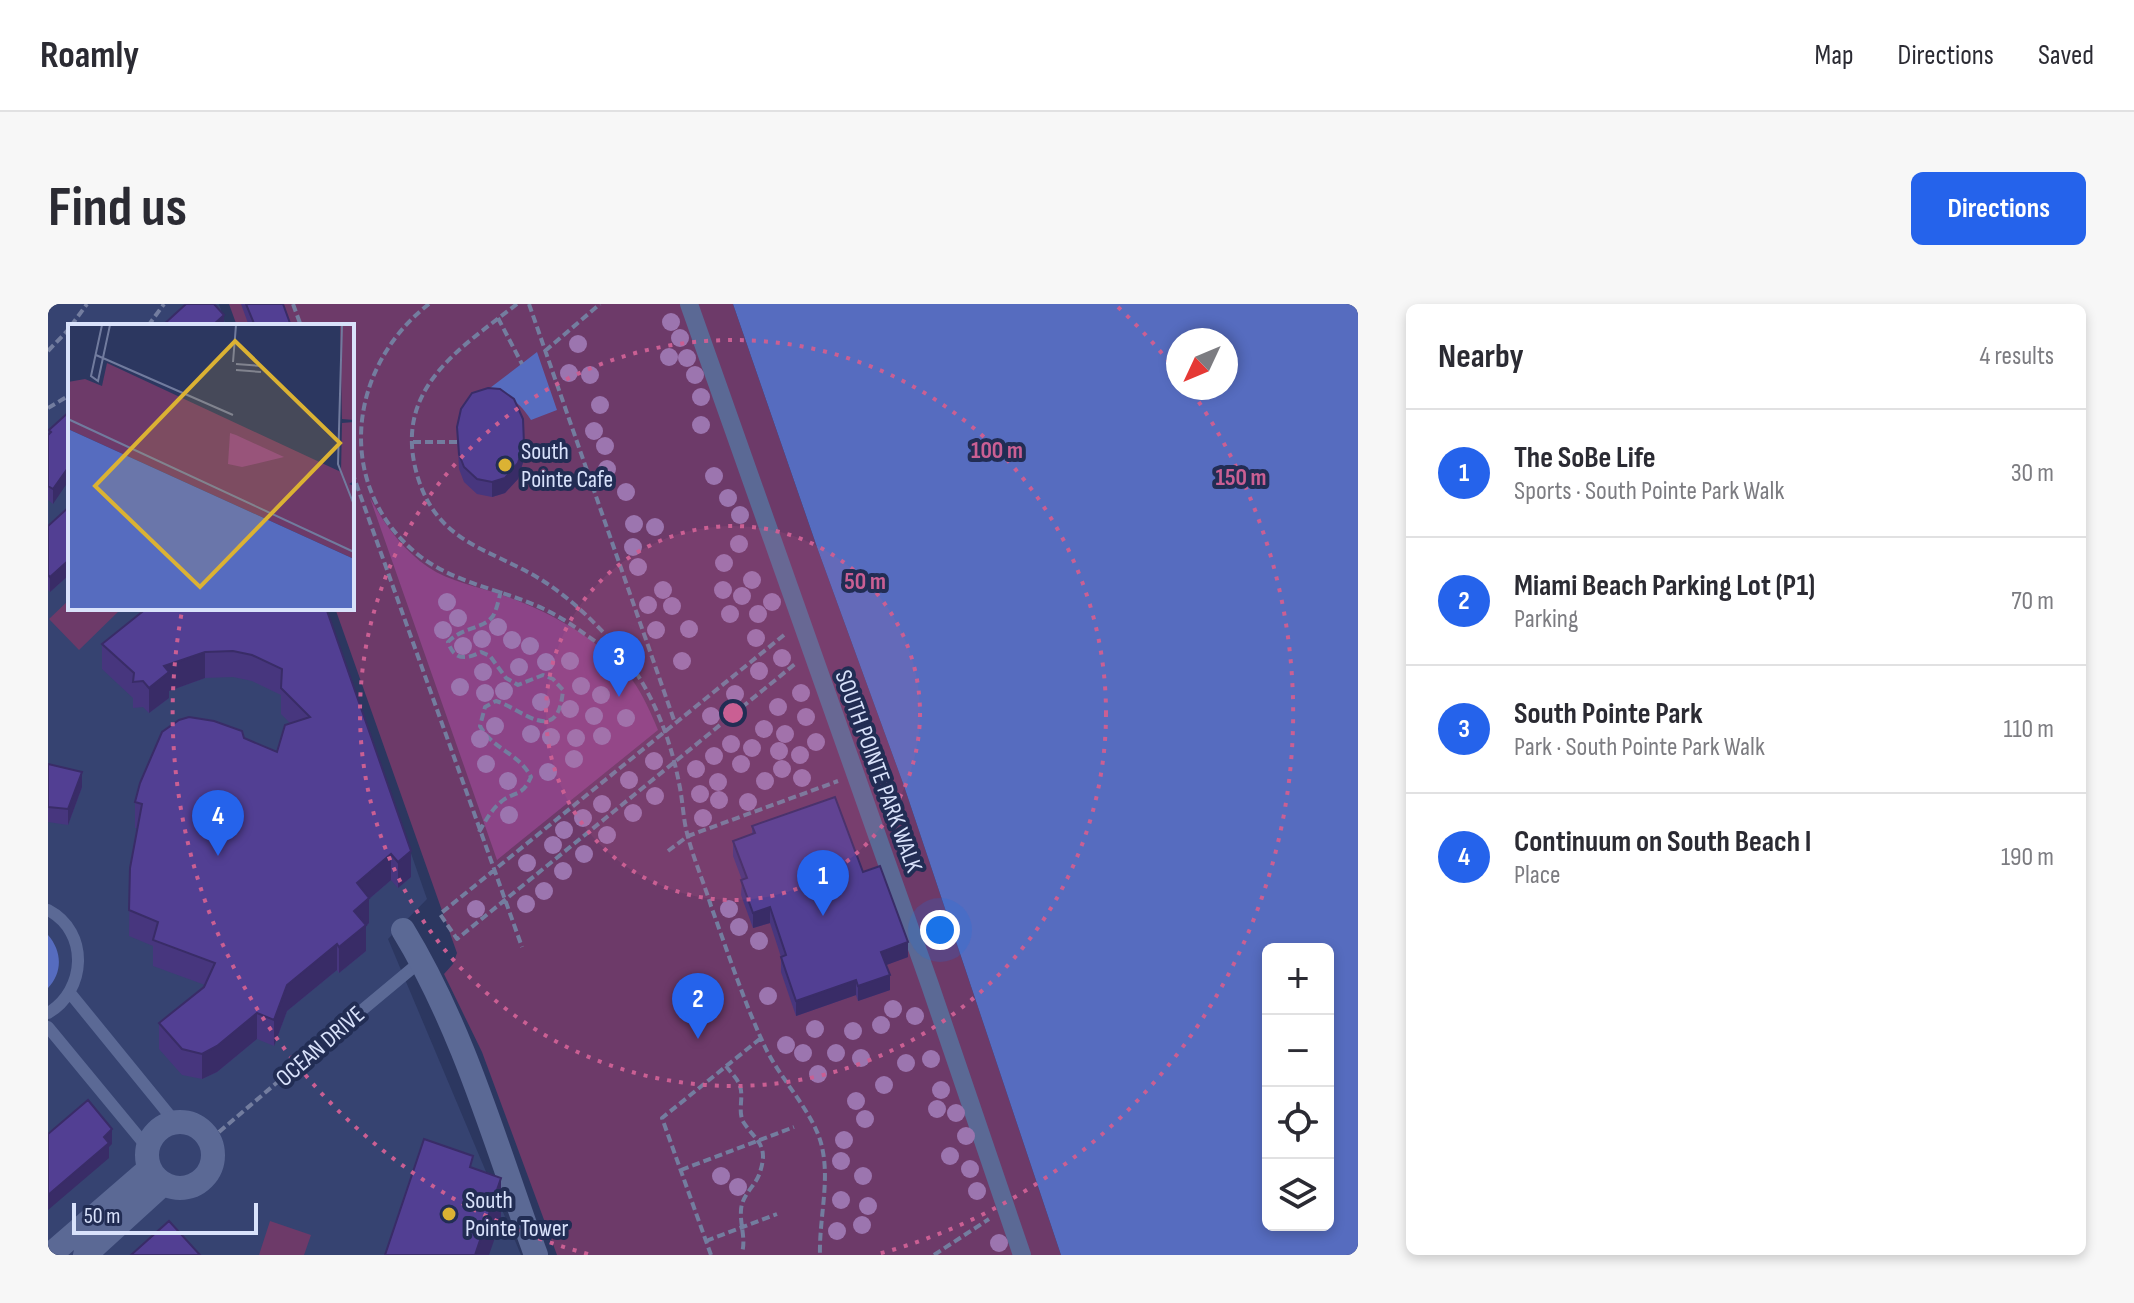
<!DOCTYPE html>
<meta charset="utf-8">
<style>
:root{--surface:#fff;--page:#f7f7f7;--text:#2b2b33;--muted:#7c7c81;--line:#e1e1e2;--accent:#2563eb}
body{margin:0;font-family:"Sofia Sans Condensed",sans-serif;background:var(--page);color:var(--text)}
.controls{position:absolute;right:24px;bottom:24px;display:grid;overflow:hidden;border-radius:12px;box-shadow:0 4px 12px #0003}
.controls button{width:72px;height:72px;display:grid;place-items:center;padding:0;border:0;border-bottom:2px solid var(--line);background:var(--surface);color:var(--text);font:40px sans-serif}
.compass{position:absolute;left:1118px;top:24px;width:72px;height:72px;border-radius:50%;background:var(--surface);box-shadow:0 4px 12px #0003;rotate:226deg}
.scale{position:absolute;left:24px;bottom:20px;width:186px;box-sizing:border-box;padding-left:8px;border:4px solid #d9e2fb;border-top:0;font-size:22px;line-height:28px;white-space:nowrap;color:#d9e2fb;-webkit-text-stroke:6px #222d54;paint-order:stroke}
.you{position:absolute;left:892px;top:626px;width:28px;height:28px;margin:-20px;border:6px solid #fff;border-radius:50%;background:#1a73e8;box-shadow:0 0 0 12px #1a73e833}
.badge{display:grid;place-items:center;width:52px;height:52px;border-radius:50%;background:var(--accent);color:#fff;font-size:26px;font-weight:700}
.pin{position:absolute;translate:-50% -66px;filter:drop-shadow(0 2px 4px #0008)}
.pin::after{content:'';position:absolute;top:42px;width:28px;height:24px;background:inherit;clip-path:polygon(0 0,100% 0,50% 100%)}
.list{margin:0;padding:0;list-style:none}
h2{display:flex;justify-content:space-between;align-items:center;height:104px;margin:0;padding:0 32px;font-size:34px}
h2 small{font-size:26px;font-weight:400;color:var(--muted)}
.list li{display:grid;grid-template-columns:52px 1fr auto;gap:24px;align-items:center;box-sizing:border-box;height:128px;padding:0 32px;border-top:2px solid var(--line)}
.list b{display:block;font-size:30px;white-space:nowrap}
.list p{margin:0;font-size:26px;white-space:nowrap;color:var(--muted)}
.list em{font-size:26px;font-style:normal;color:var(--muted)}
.icon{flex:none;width:44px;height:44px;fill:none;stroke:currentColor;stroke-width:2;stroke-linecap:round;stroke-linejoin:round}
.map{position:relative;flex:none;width:1310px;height:951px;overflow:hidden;border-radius:12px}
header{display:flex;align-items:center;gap:48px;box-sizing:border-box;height:112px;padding:0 40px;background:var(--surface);border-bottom:2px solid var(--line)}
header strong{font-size:38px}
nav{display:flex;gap:44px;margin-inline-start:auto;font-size:28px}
.intro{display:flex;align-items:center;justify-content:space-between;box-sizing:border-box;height:192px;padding:0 48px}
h1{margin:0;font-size:56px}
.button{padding:20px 36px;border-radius:12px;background:var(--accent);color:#fff;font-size:28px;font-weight:700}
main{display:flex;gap:48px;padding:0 48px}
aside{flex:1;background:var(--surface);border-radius:12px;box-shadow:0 4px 12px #0003}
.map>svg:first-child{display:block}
</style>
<header>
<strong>Roamly</strong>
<nav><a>Map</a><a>Directions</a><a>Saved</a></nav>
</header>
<div class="intro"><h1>Find us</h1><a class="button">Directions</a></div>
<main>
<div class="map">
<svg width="1310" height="951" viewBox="0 0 1310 951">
<rect width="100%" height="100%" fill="#2c3760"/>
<path fill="#364371" d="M8 0H171L178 22H22V304H277L379 595 340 635 473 951H0V7Z"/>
<path fill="#6d3a69" d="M181 0H685L770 246 856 482 1013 951H509L434 748 396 670 405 660 409 649 287 304H304V22H189Z
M22 295V304H74L31 346 1 315Z
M222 917 263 931 256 951H211Z"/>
<path fill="#8c4487" d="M322 194C337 221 354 245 380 263 402 278 429 282 454 291 501 307 554 336 585 377 595 391 603 409 610 426L449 556Z"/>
<path fill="#566cbf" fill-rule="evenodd" d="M685 0H1310V951H1013L856 482 770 246ZM1178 36V84H1130V36ZM1280 645V921H1220V645Z
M489 48 509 106 483 116C471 97 459 89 438 87Z
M0 631C14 647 15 668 0 684Z"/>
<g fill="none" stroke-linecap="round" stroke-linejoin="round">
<path stroke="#737d9f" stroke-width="4" stroke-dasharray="8 4" stroke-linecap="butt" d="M245 0 253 22
M381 0C298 64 286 186 373 253 409 280 456 286 496 305 526 319 550 342 579 358
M469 0C410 46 343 86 370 174 391 240 441 244 492 275 526 296 555 326 580 357 606 392 623 437 631 479 635 497 635 516 640 533 646 556 656 579 663 602 680 649 696 698 717 743 732 775 767 810 774 843 782 878 771 915 772 951
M481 0 627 419
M450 14 474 60
M23 22 39 0
M100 22 116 0
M0 47 22 24
M497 47 552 0
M0 104 22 91
M365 138H409
M304 168 474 643
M736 331 392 610 409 635 747 360
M431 528C438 516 443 506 454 497 469 486 474 493 483 473 471 449 444 445 432 422L437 403 448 397C475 405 510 444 515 386L505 375 495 371 470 381 458 374 442 352 433 348C417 356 406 356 400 338 414 323 436 325 445 312 449 305 451 294 453 286
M620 547 640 532 790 477
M678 762C682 768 690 775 692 782 696 794 689 808 696 819 708 837 721 841 712 868 708 882 694 890 693 906 692 922 698 934 694 949
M171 828 300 718
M633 866 746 823
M658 937 729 910
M663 951 614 814 713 734
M886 951 941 915"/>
<path stroke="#5b6995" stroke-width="12" d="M0 606C42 628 38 687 0 709
M22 689 127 818
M313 707 373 657
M0 723 99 843"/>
<path stroke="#5b6995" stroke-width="18" d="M641 0 882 681 974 951"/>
<path stroke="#5b6995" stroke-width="24" d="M355 626C416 726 448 842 488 951
M99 851a33 33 0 1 1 66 0a33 33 0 1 1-66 0Z
M2 951 101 865
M37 951 115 880"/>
</g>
<g fill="#9c75af">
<circle cx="623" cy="18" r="9"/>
<circle cx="632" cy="34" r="9"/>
<circle cx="530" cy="40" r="9"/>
<circle cx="621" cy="53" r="9"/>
<circle cx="639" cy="54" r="9"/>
<circle cx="521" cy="69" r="9"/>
<circle cx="542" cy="71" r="9"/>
<circle cx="647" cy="71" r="9"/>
<circle cx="653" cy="93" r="9"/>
<circle cx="552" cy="101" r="9"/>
<circle cx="653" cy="121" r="9"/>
<circle cx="546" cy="127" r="9"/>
<circle cx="557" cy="142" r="9"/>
<circle cx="559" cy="165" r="9"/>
<circle cx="666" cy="172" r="9"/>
<circle cx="578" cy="188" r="9"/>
<circle cx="680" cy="194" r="9"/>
<circle cx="692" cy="211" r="9"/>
<circle cx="586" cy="220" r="9"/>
<circle cx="607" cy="223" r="9"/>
<circle cx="691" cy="240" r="9"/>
<circle cx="585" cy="243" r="9"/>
<circle cx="676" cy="259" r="9"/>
<circle cx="590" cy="263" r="9"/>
<circle cx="704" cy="276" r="9"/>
<circle cx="615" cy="286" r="9"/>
<circle cx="675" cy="286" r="9"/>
<circle cx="694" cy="292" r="9"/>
<circle cx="399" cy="298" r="9"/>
<circle cx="724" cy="298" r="9"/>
<circle cx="600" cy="301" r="9"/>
<circle cx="624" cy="302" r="9"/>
<circle cx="682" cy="310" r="9"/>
<circle cx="710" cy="310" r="9"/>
<circle cx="410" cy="314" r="9"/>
<circle cx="450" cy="323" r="9"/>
<circle cx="641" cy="325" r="9"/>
<circle cx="395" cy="326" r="9"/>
<circle cx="608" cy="326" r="9"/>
<circle cx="708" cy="334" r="9"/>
<circle cx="434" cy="335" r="9"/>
<circle cx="464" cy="336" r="9"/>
<circle cx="415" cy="342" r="9"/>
<circle cx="482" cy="342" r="9"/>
<circle cx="734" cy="354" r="9"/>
<circle cx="522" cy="357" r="9"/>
<circle cx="634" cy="357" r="9"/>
<circle cx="498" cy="358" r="9"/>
<circle cx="471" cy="363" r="9"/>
<circle cx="711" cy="367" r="9"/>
<circle cx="435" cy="368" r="9"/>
<circle cx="533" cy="382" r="9"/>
<circle cx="412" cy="383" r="9"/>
<circle cx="456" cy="387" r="9"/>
<circle cx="437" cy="389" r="9"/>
<circle cx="753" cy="389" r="9"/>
<circle cx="687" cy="390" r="9"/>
<circle cx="553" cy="391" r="9"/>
<circle cx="493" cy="398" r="9"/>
<circle cx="730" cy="403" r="9"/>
<circle cx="522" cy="405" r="9"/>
<circle cx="546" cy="412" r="9"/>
<circle cx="663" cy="412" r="9"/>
<circle cx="758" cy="413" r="9"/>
<circle cx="578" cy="414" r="9"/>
<circle cx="447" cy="422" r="9"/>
<circle cx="716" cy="425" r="9"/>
<circle cx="483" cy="430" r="9"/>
<circle cx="737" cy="430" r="9"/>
<circle cx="554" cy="432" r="9"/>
<circle cx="503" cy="433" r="9"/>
<circle cx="528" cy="434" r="9"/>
<circle cx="432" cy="435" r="9"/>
<circle cx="768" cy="438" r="9"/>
<circle cx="683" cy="440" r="9"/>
<circle cx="704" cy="444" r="9"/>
<circle cx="731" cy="447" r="9"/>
<circle cx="752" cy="451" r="9"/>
<circle cx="666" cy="452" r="9"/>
<circle cx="526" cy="455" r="9"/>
<circle cx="606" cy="457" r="9"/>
<circle cx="438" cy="460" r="9"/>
<circle cx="693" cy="460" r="9"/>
<circle cx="648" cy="465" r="9"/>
<circle cx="734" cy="465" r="9"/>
<circle cx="500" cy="468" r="9"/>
<circle cx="754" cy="474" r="9"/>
<circle cx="581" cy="476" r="9"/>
<circle cx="460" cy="477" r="9"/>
<circle cx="717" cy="477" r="9"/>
<circle cx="670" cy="478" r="9"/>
<circle cx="652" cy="490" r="9"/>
<circle cx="607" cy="492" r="9"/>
<circle cx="671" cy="496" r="9"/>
<circle cx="700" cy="498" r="9"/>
<circle cx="554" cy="500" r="9"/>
<circle cx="585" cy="509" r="9"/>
<circle cx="461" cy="511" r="9"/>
<circle cx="535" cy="514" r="9"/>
<circle cx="655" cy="514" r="9"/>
<circle cx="516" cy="526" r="9"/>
<circle cx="559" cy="531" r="9"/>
<circle cx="505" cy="541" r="9"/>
<circle cx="536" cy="550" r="9"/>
<circle cx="479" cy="559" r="9"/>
<circle cx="515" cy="567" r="9"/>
<circle cx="496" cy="587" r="9"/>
<circle cx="478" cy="600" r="9"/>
<circle cx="428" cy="605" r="9"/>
<circle cx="681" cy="605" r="9"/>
<circle cx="691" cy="623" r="9"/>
<circle cx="711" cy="637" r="9"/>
<circle cx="720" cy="692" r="9"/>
<circle cx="845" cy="705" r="9"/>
<circle cx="867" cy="712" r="9"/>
<circle cx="833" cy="721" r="9"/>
<circle cx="767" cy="725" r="9"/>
<circle cx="805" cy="727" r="9"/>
<circle cx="738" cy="741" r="9"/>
<circle cx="755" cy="749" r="9"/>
<circle cx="788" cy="749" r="9"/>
<circle cx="813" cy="754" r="9"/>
<circle cx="883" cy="755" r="9"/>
<circle cx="858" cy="759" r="9"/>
<circle cx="770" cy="770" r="9"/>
<circle cx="836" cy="781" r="9"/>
<circle cx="893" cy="786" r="9"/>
<circle cx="808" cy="797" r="9"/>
<circle cx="889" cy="805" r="9"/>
<circle cx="908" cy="809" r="9"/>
<circle cx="817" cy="815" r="9"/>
<circle cx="918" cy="832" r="9"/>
<circle cx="796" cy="836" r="9"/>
<circle cx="902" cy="852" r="9"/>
<circle cx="793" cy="857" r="9"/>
<circle cx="922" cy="865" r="9"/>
<circle cx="673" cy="872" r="9"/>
<circle cx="815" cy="872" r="9"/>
<circle cx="690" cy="883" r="9"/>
<circle cx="929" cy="887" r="9"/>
<circle cx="793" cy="896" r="9"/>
<circle cx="820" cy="902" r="9"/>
<circle cx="814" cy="921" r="9"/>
<circle cx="789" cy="927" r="9"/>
<circle cx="951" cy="939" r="9"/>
</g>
<path fill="#47367e" d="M193 0H235L243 22H201Z
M22 107 5 200 0 196V132L1 126Z
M409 123 476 155 470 175 457 189 444 193 429 190 416 178 411 165Z
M22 202V270L2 288 0 286V222Z
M278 304 363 573 350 584 343 576 321 595V619L318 622V647L291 669 289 666 239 707 226 742 209 735 169 768 154 775 134 771 111 745V719L157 681 105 662V642L81 632 82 564 89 524H87V498L196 434 229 448 243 420 233 410V391L204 377 185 373 157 374 121 387V394L101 409 95 403 85 404V394L54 365V340Z
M0 460 34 483 20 521 0 518Z
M704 522 815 568 860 653 838 661 842 686 810 697 808 691 748 712 733 668V653L722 619 705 624 693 591 694 576 685 552V537L704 530Z"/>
<path fill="#392c67" d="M176 11V22H164Z
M476 140V155L470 175 457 189 444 193V178Z
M22 161V175L5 200V185Z
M22 255V270L2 288V273Z
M157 348V374L121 387V394L101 409V384L116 362Z
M34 468V483L20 521V505Z
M363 547V573L350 584V558Z
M343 550V576L321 595V619L318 622V647L291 669V643L306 607 309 579Z
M722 603V619L705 624V609Z
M860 638V653L833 663V648Z
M289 640V666L239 707 226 742V716L239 681Z
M842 671V686L810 697V682Z
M808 676V691L748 712V697Z
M209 709V735L169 768 154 775V750Z
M64 825V840L61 843V854L0 906V891L56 833Z
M453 874V916L441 951H427Z"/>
<path fill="#523f93" stroke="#392c67" stroke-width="2" d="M138 0H166L176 11 164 22H114Z
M198 0H235L243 22H207Z
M440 84 452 85 466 95 475 115 476 140 470 159 457 174 444 178 429 175 416 163 411 150 409 123 413 105 424 89Z
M22 107V161L5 185 0 182V131L3 128 1 126Z
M22 202V255L2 273 0 271V222Z
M99 304H278L363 547 350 558 343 550 309 579 321 594 306 607 318 621 291 643 289 640 239 681 226 716 209 709 169 742 154 750 134 745 111 719 156 683 167 659 105 636 110 618 81 606 82 564 94 500 87 498 92 479 114 428 131 416 141 413 166 417 194 427 196 434 229 448 237 421 262 413 233 384 234 365 204 351 185 347 157 348 116 362 121 368 101 384 95 377 85 378 86 369 54 340Z
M0 460 34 468 20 505 0 503Z
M787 493 815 568 832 562 860 638 833 648 842 671 810 682 808 676 748 697 733 653 738 651 722 603 705 609 693 576 699 574 685 537 707 529 704 522Z
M40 796 64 825 56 833 61 839 0 891V830Z
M376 835 425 852 422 863 453 874 427 951H337Z
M121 917 152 951H83Z"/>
<circle cx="685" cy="409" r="187" fill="#ca5f93" fill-opacity=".12"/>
<g fill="none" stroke="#ca5f93" stroke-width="4" stroke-dasharray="4 8">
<circle cx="685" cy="409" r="187"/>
<circle cx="685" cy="409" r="373"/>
<path d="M540 950A560 560 0 0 1 134 307M1070 3A560 560 0 0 1 1129 68M1144 88A560 560 0 0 1 830 950"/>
</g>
<g fill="#dbb233" stroke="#222d54" stroke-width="3">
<circle cx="457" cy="161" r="8"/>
<circle cx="401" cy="910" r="8"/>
</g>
<g text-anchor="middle" stroke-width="8" stroke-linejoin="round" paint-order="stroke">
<g font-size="24" fill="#d9e2fb" stroke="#222d54" text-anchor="start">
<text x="473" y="155">South<tspan x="473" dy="28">Pointe Cafe</tspan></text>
<text x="417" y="904">South<tspan x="417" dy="28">Pointe Tower</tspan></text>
</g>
<g font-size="24" fill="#d9e2fb" stroke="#222d54">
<text transform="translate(831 467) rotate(70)" y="8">SOUTH POINTE PARK WALK</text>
<text transform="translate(272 742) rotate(-41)" y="8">OCEAN DRIVE</text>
</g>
</g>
<g transform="translate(20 20)">
<rect width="286" height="286" fill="#2c3760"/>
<path d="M272 1H286V96L274 95ZM39 39 273 148 274 99 286 98V157L281 160 286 162V235L0 105V58L17 55 34 62Z" fill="#6d3a69"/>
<path d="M162 109 168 111 216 133 174 143 160 140Z" fill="#8c4487"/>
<path d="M0 105 286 235V285H0Z" fill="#566cbf"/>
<path fill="none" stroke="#717b9e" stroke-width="2" d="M34 1 23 52 30 57 42 1M274 1 270 140 286 181M28 31 165 91M165 38 168 1M168 40 194 42M168 46 193 48M0 95 286 228"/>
<path fill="#dbb233" fill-opacity="0.15" stroke="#dbb233" stroke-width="4" d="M167 17 272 119 132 263 27 162Z"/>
<rect width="286" height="286" fill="none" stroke="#d9e2fb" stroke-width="4"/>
</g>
<circle cx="685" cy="409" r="12" fill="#ca5f93" stroke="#222d54" stroke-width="4"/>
<g font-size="24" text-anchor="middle" font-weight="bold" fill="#ca5f93" stroke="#222d54" stroke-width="8" stroke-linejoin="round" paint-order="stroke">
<text x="949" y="154">100 m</text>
<text x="1193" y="181">150 m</text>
<text x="817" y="285">50 m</text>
</g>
</svg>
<div class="controls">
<button>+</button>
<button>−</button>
<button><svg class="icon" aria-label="locate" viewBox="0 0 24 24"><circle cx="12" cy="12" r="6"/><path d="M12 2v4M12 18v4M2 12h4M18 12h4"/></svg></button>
<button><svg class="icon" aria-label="layers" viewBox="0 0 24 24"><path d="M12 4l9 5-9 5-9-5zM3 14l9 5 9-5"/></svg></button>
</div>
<svg class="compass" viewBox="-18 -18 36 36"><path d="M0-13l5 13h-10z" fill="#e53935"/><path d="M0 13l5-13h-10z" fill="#7c7c81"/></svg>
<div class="scale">50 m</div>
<div class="you"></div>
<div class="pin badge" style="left:775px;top:612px">1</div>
<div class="pin badge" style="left:650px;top:735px">2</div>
<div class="pin badge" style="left:571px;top:393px">3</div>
<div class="pin badge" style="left:170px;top:552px">4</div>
</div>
<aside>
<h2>Nearby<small>4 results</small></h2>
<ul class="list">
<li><span class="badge">1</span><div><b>The SoBe Life</b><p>Sports · South Pointe Park Walk</p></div><em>30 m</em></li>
<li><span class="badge">2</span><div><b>Miami Beach Parking Lot (P1)</b><p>Parking</p></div><em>70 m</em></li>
<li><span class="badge">3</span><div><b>South Pointe Park</b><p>Park · South Pointe Park Walk</p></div><em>110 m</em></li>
<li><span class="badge">4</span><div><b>Continuum on South Beach I</b><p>Place</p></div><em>190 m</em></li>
</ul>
</aside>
</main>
